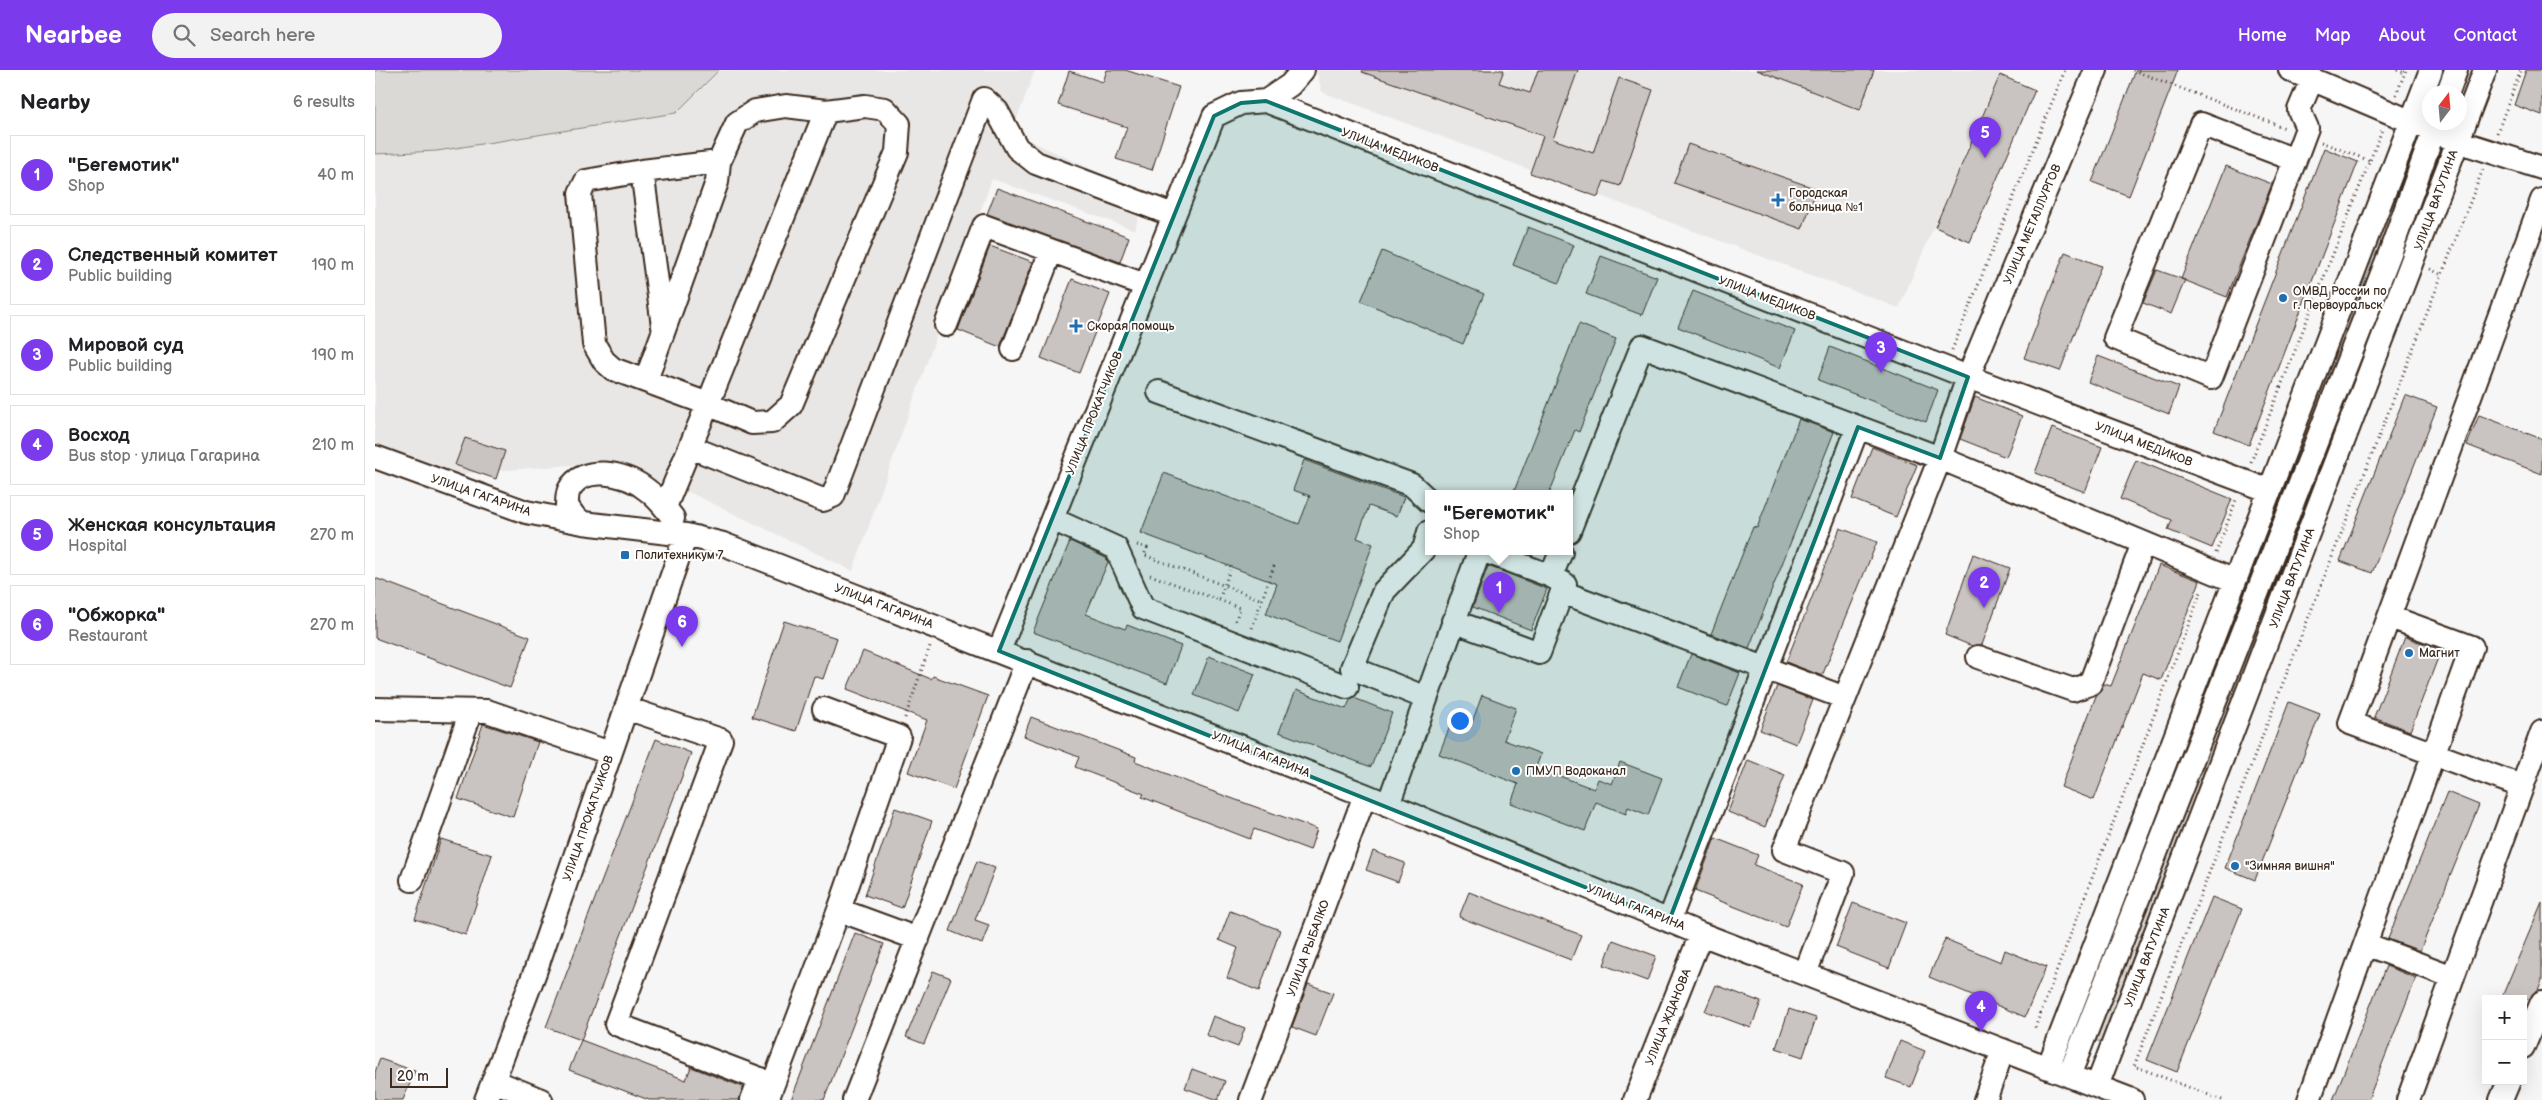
<!DOCTYPE html>
<meta charset="utf-8">
<style>
:root{--surface:#fff;--page:#f2f2f2;--text:#202124;--muted:#757577;--line:#e0e0e0;--accent:#7c3aed}
body{margin:0;font-family:"Balsamiq Sans",sans-serif;background:var(--page);color:var(--text)}
.controls{position:absolute;right:15px;bottom:15px;display:grid;overflow:hidden;border-radius:0px;box-shadow:0 5px 20px #0002}
.controls button{width:45px;height:45px;display:grid;place-items:center;padding:0;border:0;border-bottom:1px solid var(--line);background:var(--surface);color:var(--text);font:25px sans-serif}
.compass{position:absolute;left:2047px;top:15px;width:45px;height:45px;border-radius:50%;background:var(--surface);box-shadow:0 5px 20px #0002;rotate:16deg}
.scale{position:absolute;left:15px;bottom:12px;width:58px;box-sizing:border-box;padding-left:5px;border:2px solid #3b2a1e;border-top:0;font-size:14px;line-height:18px;white-space:nowrap;color:#3b2a1e;-webkit-text-stroke:4px #fff;paint-order:stroke}
.you{position:absolute;left:1084px;top:650px;width:18px;height:18px;margin:-12px;border:4px solid #fff;border-radius:50%;background:#1a73e8;box-shadow:0 0 0 8px #1a73e833}
.badge{display:grid;place-items:center;width:32px;height:32px;border-radius:50%;background:var(--accent);color:#fff;font-size:16px;font-weight:700}
.pin{position:absolute;translate:-50% -41px;filter:drop-shadow(0 1px 2px #0008)}
.pin::after{content:'';position:absolute;top:26px;width:18px;height:15px;background:inherit;clip-path:polygon(0 0,100% 0,50% 100%)}
.popup{position:absolute;left:1050px;top:420px;width:148px;height:65px;box-sizing:border-box;display:grid;place-content:center;border-radius:0px;background:var(--surface);filter:drop-shadow(0 1px 4px #0005);font-size:16px;white-space:nowrap;color:var(--muted)}
.popup b{font-size:19px;color:var(--text)}
.popup::after{content:'';position:absolute;left:50%;top:100%;margin-left:-10px;border:10px solid transparent;border-top-color:var(--surface)}
.list{margin:0;padding:0;list-style:none}
h2{display:flex;justify-content:space-between;align-items:center;height:65px;margin:0;padding:0 20px;font-size:21px}
h2 small{font-size:16px;font-weight:400;color:var(--muted)}
.list li{display:grid;grid-template-columns:32px 1fr auto;gap:15px;align-items:center;box-sizing:border-box;height:80px;margin:0 10px 10px;padding:0 10px;border:1px solid var(--line);border-radius:0px}
.list b{display:block;font-size:19px;white-space:nowrap}
.list p{margin:0;font-size:16px;white-space:nowrap;color:var(--muted)}
.list em{font-size:16px;font-style:normal;color:var(--muted)}
.icon{flex:none;width:28px;height:28px;fill:none;stroke:currentColor;stroke-width:2;stroke-linecap:round;stroke-linejoin:round}
.map{position:relative;flex:none;width:2167px;height:1030px;overflow:hidden}
header{display:flex;align-items:center;gap:30px;box-sizing:border-box;height:70px;padding:0 25px;background:var(--accent);color:#fff}
header strong{font-size:24px}
nav{display:flex;gap:28px;margin-inline-start:auto;font-size:18px}
.search{width:350px;height:45px;background:var(--page);display:flex;align-items:center;gap:12px;box-sizing:border-box;padding:0 18px;border-radius:28px;color:var(--muted);font-size:19px}
main{display:flex}
aside{flex:1;background:var(--surface)}
.map>svg:first-child{display:block}
</style>
<header>
<strong>Nearbee</strong>
<div class="search"><svg class="icon" aria-label="search" viewBox="0 0 24 24"><circle cx="10" cy="10" r="6"/><path d="M15 15l6 6"/></svg>Search here</div>
<nav><a>Home</a><a>Map</a><a>About</a><a>Contact</a></nav>
</header>
<main>
<aside>
<h2>Nearby<small>6 results</small></h2>
<ul class="list">
<li><span class="badge">1</span><div><b>&quot;Бегемотик&quot;</b><p>Shop</p></div><em>40 m</em></li>
<li><span class="badge">2</span><div><b>Следственный комитет</b><p>Public building</p></div><em>190 m</em></li>
<li><span class="badge">3</span><div><b>Мировой суд</b><p>Public building</p></div><em>190 m</em></li>
<li><span class="badge">4</span><div><b>Восход</b><p>Bus stop · улица Гагарина</p></div><em>210 m</em></li>
<li><span class="badge">5</span><div><b>Женская консультация</b><p>Hospital</p></div><em>270 m</em></li>
<li><span class="badge">6</span><div><b>&quot;Обжорка&quot;</b><p>Restaurant</p></div><em>270 m</em></li>
</ul>
</aside>
<div class="map">
<svg width="2167" height="1030" viewBox="0 0 2167 1030">
<rect width="100%" height="100%" fill="#f7f6f6"/>
<filter id="ink" filterUnits="userSpaceOnUse"><feTurbulence type="fractalNoise" baseFrequency=".02" numOctaves="2"/><feDisplacementMap in="SourceGraphic" scale="10" xChannelSelector="R" yChannelSelector="G"/><feConvolveMatrix kernelMatrix="1 2 1 2 8 2 1 2 1" color-interpolation-filters="sRGB"/></filter>
<g filter="url(#ink)">
<path fill="#e9e7e6" d="M344 0H660L637 62 769 124 760 160 617 109 478 501 297 414 196 395 60 406 0 381V84L62 81 301 43Z
M941 0H1626L1524 238 947 22Z"/>
<path fill="#dbd9d6" stroke="#8b827a" d="M0 0H344L301 43 62 81 0 84Z
M2042 72 2068 81 1729 973 1694 962Z"/>
<path fill="#c9c3c1" stroke="#3b2a1e" d="M732 0H750L804 17 777 100 741 89 752 57 683 35 694 1 728 12Z
M988 0H1129L1124 13 1155 23 1163 0H1203L1178 69 1218 83 1244 8 1278 20 1245 116 1229 111 1223 127 1155 103 1168 66 987 2Z
M1382 0H1499L1485 40Z
M1761 0H1803L1754 126 1717 112Z
M2151 0H2167V45L2139 35Z
M1625 5 1660 20 1595 172 1560 157Z
M1313 74 1442 119 1427 159 1299 113Z
M1949 78 1983 92 1874 375 1839 361Z
M1851 96 1897 114 1852 227 1806 209Z
M622 118 754 167 745 192 612 144Z
M1153 157 1199 175 1184 213 1138 195Z
M615 176 658 192 625 277 583 260Z
M1007 181 1109 224 1088 274 986 231Z
M1690 182 1726 196 1685 301 1649 288Z
M1226 186 1282 207 1267 245 1211 224Z
M1782 200 1810 210 1796 244 1768 233Z
M697 209 735 224 704 303 666 288Z
M1318 221 1420 261 1405 298 1303 257Z
M1204 254 1241 269 1204 362 1200 360 1174 424H1138Z
M1455 277 1563 320 1551 352 1443 310Z
M1723 286 1804 317 1794 344 1713 312Z
M2030 325 2062 337 1997 503 1965 491Z
M1600 327 1647 346 1631 387 1585 369Z
M2104 345 2167 369V404L2092 375Z
M1424 349 1459 362 1374 578 1336 564 1378 457 1382 458Z
M1677 358 1727 377 1710 422 1660 403Z
M90 368 130 381 121 409 80 395Z
M1497 377 1542 395 1521 447 1477 429Z
M929 390 1029 427 1022 446 994 436 982 468 998 474 962 571 891 544 902 514 766 463 789 403 924 454 935 426 918 420Z
M1761 390 1857 429 1837 478 1793 460 1797 450 1745 429Z
M1465 458 1502 472 1447 606 1411 592Z
M695 471 731 488 733 492 711 544 750 559 752 555 806 576 792 613 658 562Z
M1598 484 1635 498 1607 575 1597 576 1570 565Z
M1784 495 1825 511 1786 610 1768 603 1719 730 1686 717 1721 626 1729 614 1736 616Z
M1113 496 1172 519 1156 560 1098 537Z
M0 508 155 567 135 618 0 568Z
M409 551 462 568 448 609 439 606 421 661 377 647Z
M2030 567 2066 580 2035 661 1999 647Z
M488 581 556 609 558 606 613 626 579 719 533 702 552 650 472 619Z
M1316 584 1365 603 1352 636 1303 617Z
M834 586 880 604 864 643 819 625Z
M1402 616 1438 630 1421 674 1385 660Z
M921 620 971 639 975 630 979 628 1017 643 996 697 904 662Z
M1107 625 1141 638 1129 670 1166 684 1161 697 1219 719 1223 709 1237 714 1245 692 1287 708 1273 745 1253 737 1251 744 1221 732 1210 761 1136 733 1143 714 1064 684 1077 651 1095 658Z
M1914 632 1945 644 1880 810 1850 798Z
M656 647 761 687 760 691 828 718 942 759 935 780 879 759 875 769 767 727 769 724 700 697 704 687 649 666Z
M108 654 163 672 138 747 83 729Z
M281 669 316 683 206 970 171 957Z
M1373 690 1410 705 1390 757 1353 742Z
M2072 722 2104 735 2045 881 2013 869Z
M520 738 557 751 527 838 490 825Z
M1340 768 1383 785 1379 795 1428 814 1411 857 1320 821Z
M66 769 117 785 91 865 40 849Z
M998 781 1030 793 1023 812 991 800Z
M602 791 620 798 600 850 614 855 607 874 575 861Z
M1094 822 1206 865 1196 890 1084 847Z
M1837 827 1867 839 1802 1002 1772 990Z
M2167 832V910L2163 920 2154 929H2126Z
M1478 833 1531 853 1514 898 1461 877Z
M855 841 905 860 884 921 852 908 863 878 844 870Z
M480 863 509 874 449 1030H416Z
M1570 869 1626 892 1630 880 1671 897 1650 947 1554 907Z
M1238 870 1281 886 1272 911 1229 895Z
M2011 896 2041 908 1993 1030H1958Z
M558 901 576 908 549 974 531 967Z
M933 914 958 923 941 966 917 957Z
M1341 915 1386 932 1376 958 1330 941Z
M1414 939 1441 948 1428 987 1401 978Z
M838 946 870 958 863 977 831 965Z
M206 970 311 1010 316 997 368 1017 364 1030H274L194 1000Z
M1525 971 1550 981 1536 1017 1511 1008Z
M5 989 40 1001 28 1030H0V1002Z
M817 999 850 1011 843 1030 810 1018Z"/>
<g fill="none" stroke-linecap="round" stroke-linejoin="round">
<defs>
<path id="minor" d="M1915 0 2082 71 2167 98
M2073 22 2081 0
M891 31 1593 307 1895 421
M1920 90 1826 54 1740 268 1836 308 1920 90 1932 58 1924 40 1937 9
M267 101 288 256
M571 255 609 156 770 215
M638 279 676 181
M271 310 342 112 344 92 362 53 380 41 411 36 451 41 333 334 238 299 229 291 219 274 205 123 211 111 267 101 344 92
M784 322 1037 415 1054 431
M315 377 333 334 377 353 397 352 416 335 522 82 524 54 510 39 490 36 451 41
M0 387 151 442 208 453 311 465 348 474 990 725 1326 864 1757 1030
M290 437 315 377 448 430 458 426 609 29 622 41 642 78 661 93 798 145
M677 449 741 478 768 538 972 617
M208 453 199 446 192 436C192 431 192 424 194 420 207 394 250 403 268 417 280 425 290 437 298 448
M1194 461 1267 276 1565 388 1593 307 1721 0
M1112 482 1176 506
M1187 522 1470 628 1565 388 1860 511
M1078 551 1164 583 1190 514 1176 506 1186 482
M624 581 839 46 866 33 891 31 915 15 928 0
M1603 587 1698 620 1715 614 1768 473
M1051 628 977 598 1009 521 1049 479 1054 462
M251 638 346 670 241 954 385 1009 377 1030
M0 639 112 641 235 683
M449 639 524 667 464 840
M2146 716 1975 653 2167 130
M1013 735 1104 482
M37 810 96 641
M1294 851 1483 357
M1990 874 2078 907
M1430 904 1468 803 1409 780 1470 628
M2148 977 2167 932
M1673 998 2056 0
M1694 1006 2015 183 2062 52
M119 1011 166 1030
M1722 1016 2110 0
M111 1030 160 902 311 465
M392 1030 464 840 543 869
M479 1030 652 591
M876 1030 990 725
M1260 1030 1326 864
M1610 1030 1628 980
M1934 1030 2097 577 2015 547
M2033 1030 2167 662
M2126 1030 2134 1011"/>
</defs>
<use href="#minor" stroke="#3b2a1e" stroke-width="26"/>
<path stroke="#3b2a1e" stroke-width="3" stroke-dasharray="1 4" stroke-linecap="butt" d="M1758 0 1910 58
M2022 0 2030 3
M2021 25 2031 0
M2122 63 2146 0
M1946 72 1995 91
M2055 199 2067 205
M1577 280 1690 0
M1876 392 2007 60
M762 475 772 478 769 485 887 530
M1841 483 1861 430
M775 505 844 530 855 500
M844 530 865 538 860 552
M877 558 900 493
M530 648 555 576
M1660 958 1827 519
M1847 1030 1759 996 2108 99"/>
<use href="#minor" stroke="#fff" stroke-width="22"/>
</g>
</g>
<path fill="#0f766e" fill-opacity="0.2" stroke="#0f766e" stroke-width="4" stroke-linejoin="round" d="M891 31 1593 307 1565 388 1483 357 1294 851 624 581 839 46 866 33Z"/>
<g fill="#1f6fb2" stroke="#fff" stroke-width="2">
<path d="M1400.5 122.5h5v5h5v5h-5v5h-5v-5h-5v-5h5z"/>
<circle cx="1908" cy="228" r="5"/>
<path d="M698.5 248.5h5v5h5v5h-5v5h-5v-5h-5v-5h5z"/>
<rect x="245" y="480" width="10" height="10" rx="2.5"/>
<circle cx="2034" cy="583" r="5"/>
<circle cx="1141" cy="701" r="5"/>
<circle cx="1860" cy="796" r="5"/>
</g>
<g text-anchor="middle" stroke-width="4" stroke-linejoin="round" paint-order="stroke">
<g font-size="12" fill="#3b2a1e" stroke="#fff">
<text transform="translate(1015 80) rotate(21)" y="4">УЛИЦА МЕДИКОВ</text>
<text transform="translate(2061 130) rotate(-70)" y="4">УЛИЦА ВАТУТИНА</text>
<text transform="translate(1657 154) rotate(-67)" y="4">УЛИЦА МЕТАЛЛУРГОВ</text>
<text transform="translate(1392 228) rotate(21)" y="4">УЛИЦА МЕДИКОВ</text>
<text transform="translate(719 343) rotate(-68)" y="4">УЛИЦА ПРОКАТЧИКОВ</text>
<text transform="translate(1769 374) rotate(21)" y="4">УЛИЦА МЕДИКОВ</text>
<text transform="translate(106 425) rotate(19)" y="4">УЛИЦА ГАГАРИНА</text>
<text transform="translate(1917 508) rotate(-69)" y="4">УЛИЦА ВАТУТИНА</text>
<text transform="translate(509 536) rotate(21)" y="4">УЛИЦА ГАГАРИНА</text>
<text transform="translate(886 684) rotate(22)" y="4">УЛИЦА ГАГАРИНА</text>
<text transform="translate(213 748) rotate(-71)" y="4">УЛИЦА ПРОКАТЧИКОВ</text>
<text transform="translate(1261 837) rotate(22)" y="4">УЛИЦА ГАГАРИНА</text>
<text transform="translate(933 878) rotate(-70)" y="4">УЛИЦА РЫБАЛКО</text>
<text transform="translate(1772 887) rotate(-69)" y="4">УЛИЦА ВАТУТИНА</text>
<text transform="translate(1293 947) rotate(-68)" y="4">УЛИЦА ЖДАНОВА</text>
</g>
<g font-size="12" fill="#3b2a1e" stroke="#fff" text-anchor="start">
<text x="1414" y="127">Городская<tspan x="1414" dy="14">больница №1</tspan></text>
<text x="1918" y="225">ОМВД России по<tspan x="1918" dy="14">г. Первоуральск</tspan></text>
<text x="712" y="260">Скорая помощь</text>
<text x="260" y="489">Политехникум 7</text>
<text x="2044" y="587">Магнит</text>
<text x="1151" y="705">ПМУП Водоканал</text>
<text x="1870" y="800">"Зимняя вишня"</text>
</g>
</g>
</svg>
<div class="controls">
<button>+</button>
<button>−</button>
</div>
<svg class="compass" viewBox="-18 -18 36 36"><path d="M0-13l5 13h-10z" fill="#e53935"/><path d="M0 13l5-13h-10z" fill="#757577"/></svg>
<div class="scale">20 m</div>
<div class="you"></div>
<div class="pin badge" style="left:1124px;top:543px">1</div>
<div class="popup"><b>&quot;Бегемотик&quot;</b>Shop</div>
<div class="pin badge" style="left:1609px;top:538px">2</div>
<div class="pin badge" style="left:1506px;top:303px">3</div>
<div class="pin badge" style="left:1606px;top:962px">4</div>
<div class="pin badge" style="left:1610px;top:88px">5</div>
<div class="pin badge" style="left:307px;top:577px">6</div>
</div>
</main>
